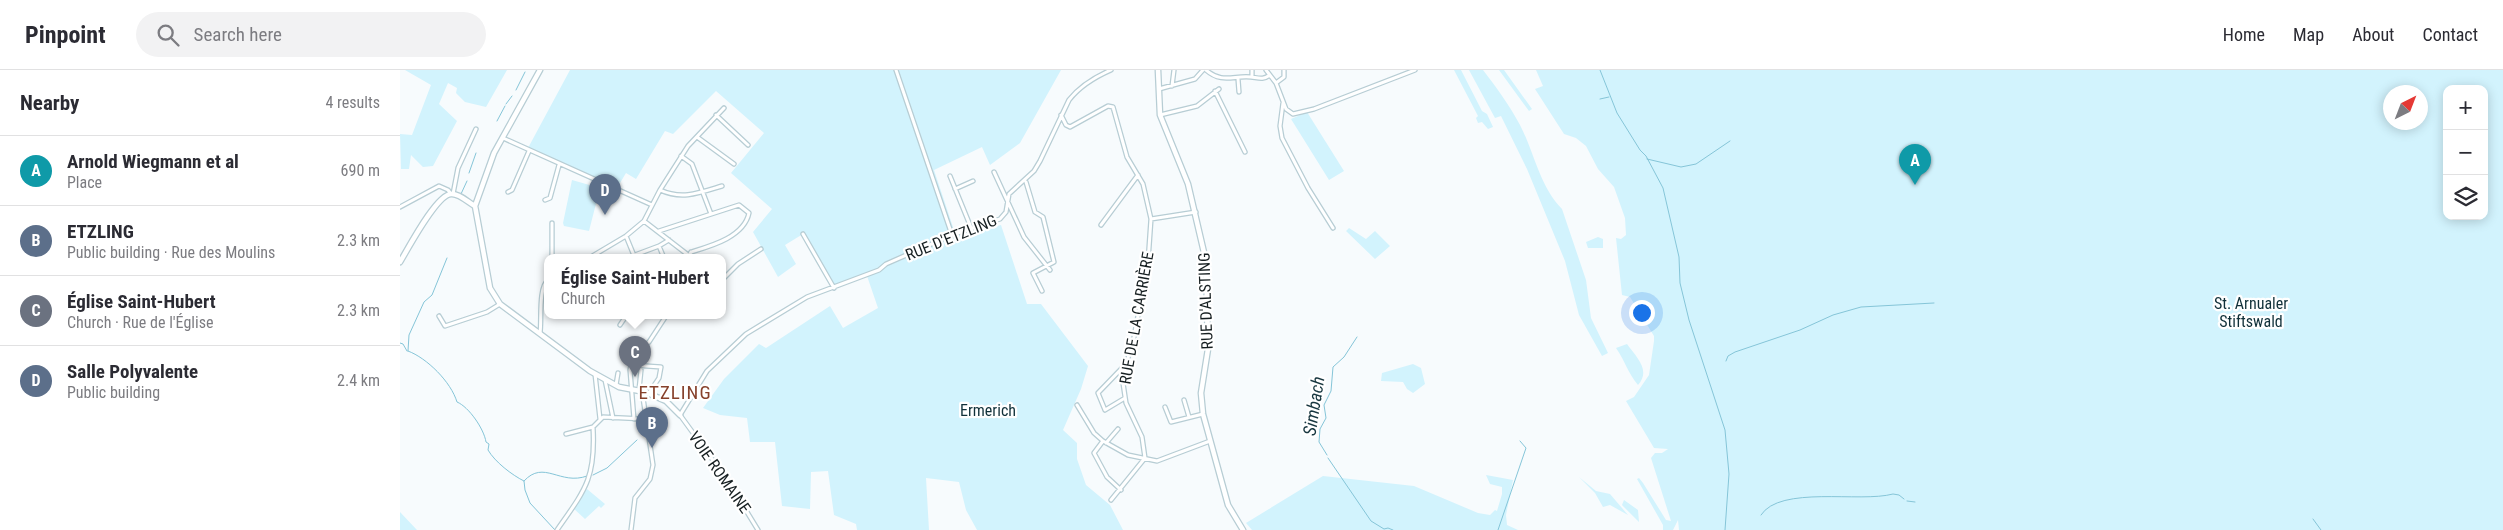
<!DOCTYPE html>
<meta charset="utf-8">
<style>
:root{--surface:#fff;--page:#f2f2f3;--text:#2b2b33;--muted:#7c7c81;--line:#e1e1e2;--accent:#111827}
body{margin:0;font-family:"Roboto Condensed",sans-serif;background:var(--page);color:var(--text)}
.controls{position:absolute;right:15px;top:15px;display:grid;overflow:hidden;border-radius:10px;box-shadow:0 2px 12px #0003}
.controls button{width:45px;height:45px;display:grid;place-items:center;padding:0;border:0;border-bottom:1px solid var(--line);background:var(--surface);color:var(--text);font:25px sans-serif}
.compass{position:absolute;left:1983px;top:15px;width:45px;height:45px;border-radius:50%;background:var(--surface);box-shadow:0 2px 12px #0003;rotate:42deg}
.you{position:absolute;left:1241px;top:242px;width:18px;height:18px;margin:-12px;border:4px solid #fff;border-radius:50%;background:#1a73e8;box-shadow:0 0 0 8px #1a73e833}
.badge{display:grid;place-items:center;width:32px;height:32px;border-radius:50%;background:var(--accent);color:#fff;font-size:16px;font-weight:700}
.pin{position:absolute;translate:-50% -41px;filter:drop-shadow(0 1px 2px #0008)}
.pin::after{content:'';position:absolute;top:26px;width:18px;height:15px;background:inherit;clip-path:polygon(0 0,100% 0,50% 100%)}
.popup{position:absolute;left:144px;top:184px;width:182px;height:65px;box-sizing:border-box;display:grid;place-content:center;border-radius:10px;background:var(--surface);filter:drop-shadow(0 1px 4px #0005);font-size:16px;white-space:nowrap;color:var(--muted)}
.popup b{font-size:19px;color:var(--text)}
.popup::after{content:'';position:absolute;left:50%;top:100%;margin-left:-10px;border:10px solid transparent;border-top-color:var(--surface)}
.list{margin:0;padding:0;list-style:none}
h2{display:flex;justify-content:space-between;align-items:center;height:65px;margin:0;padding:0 20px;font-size:21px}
h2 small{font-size:16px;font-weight:400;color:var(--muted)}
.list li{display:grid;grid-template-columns:32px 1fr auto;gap:15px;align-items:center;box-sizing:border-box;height:70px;padding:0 20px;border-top:1px solid var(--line)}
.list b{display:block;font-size:19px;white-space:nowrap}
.list p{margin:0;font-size:16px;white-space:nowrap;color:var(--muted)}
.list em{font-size:16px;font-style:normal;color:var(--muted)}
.icon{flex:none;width:28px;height:28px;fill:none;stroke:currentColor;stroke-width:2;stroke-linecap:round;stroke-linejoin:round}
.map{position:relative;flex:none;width:2103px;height:460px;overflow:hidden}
header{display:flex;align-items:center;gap:30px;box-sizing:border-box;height:70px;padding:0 25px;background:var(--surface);border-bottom:1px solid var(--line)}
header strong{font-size:24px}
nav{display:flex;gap:28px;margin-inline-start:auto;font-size:18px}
.search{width:350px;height:45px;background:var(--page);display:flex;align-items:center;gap:12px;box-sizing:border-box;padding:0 18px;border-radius:28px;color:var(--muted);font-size:19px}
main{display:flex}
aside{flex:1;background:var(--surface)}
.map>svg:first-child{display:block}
</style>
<header>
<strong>Pinpoint</strong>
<div class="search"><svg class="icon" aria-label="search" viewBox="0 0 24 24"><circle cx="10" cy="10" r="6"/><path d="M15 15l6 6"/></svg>Search here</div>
<nav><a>Home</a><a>Map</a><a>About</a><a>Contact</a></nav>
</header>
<main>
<aside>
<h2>Nearby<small>4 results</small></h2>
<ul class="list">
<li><span class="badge" style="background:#0f9aa8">A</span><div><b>Arnold Wiegmann et al</b><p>Place</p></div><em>690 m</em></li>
<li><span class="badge" style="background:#5c6f8a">B</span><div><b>ETZLING</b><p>Public building · Rue des Moulins</p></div><em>2.3 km</em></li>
<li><span class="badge" style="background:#6b7280">C</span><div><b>Église Saint-Hubert</b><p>Church · Rue de l'Église</p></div><em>2.3 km</em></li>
<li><span class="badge" style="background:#5c6f8a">D</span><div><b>Salle Polyvalente</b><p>Public building</p></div><em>2.4 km</em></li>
</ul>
</aside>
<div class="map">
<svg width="2103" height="460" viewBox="0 0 2103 460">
<rect width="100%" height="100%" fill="#f7fbfd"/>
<path fill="#d2f3fd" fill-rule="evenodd" d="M5 0H107L86 37 65 32 56 23 57 18 48 13 39 34 57 51 33 96 23 97 11 85 9 99H1L0 64 12 65 31 15Z
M170 0H661L620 73 590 95 582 77 534 100 556 166 601 155 627 234H641L688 296 681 319 663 360 677 373V389L686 415 710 435 723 460H577L566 440 559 412 526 408 529 460H457L456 454 434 445 428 401 411 402 410 439 382 436 375 372H350L347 348 320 345 303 338 324 309 359 274 366 278 430 236 443 258 478 238 466 203 434 218 403 164 385 175 396 194 378 207 353 162 372 139 331 103 364 63 316 21 273 64 265 61 236 109 226 103 217 118 128 78Z
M1054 0H1061L1082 41 1087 44 1093 57 1088 59 1082 52 1078 53 1076 48 1078 46Z
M1069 0H1083C1096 17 1110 36 1120 55 1134 82 1140 117 1162 139L1186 210 1191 248 1208 283 1202 286 1179 245 1165 191 1127 99 1101 46 1095 48Z
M1099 0H1104L1132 39 1129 41Z
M1136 0H2103V460H1279L1278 450 1273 460H1263V455L1237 409 1239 408 1243 413 1266 450 1271 451 1251 388 1255 383H1262L1268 379 1254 378 1226 331 1234 327 1249 305 1254 271V266L1230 227 1222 225 1216 168 1221 169 1226 165 1225 148 1214 117 1198 99 1186 76 1176 68 1164 64 1135 19 1143 16ZM2047 19H2084V146H2047ZM1990 22H2020V52H1990Z
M907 42 944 101 929 110 891 49Z
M172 110 200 118 189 161 164 156 163 153Z
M203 119 210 121 206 136 200 134Z
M949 158 966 169 975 161 990 176 975 189 946 161Z
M1198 167 1203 169V178H1188L1186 172Z
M1227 274C1237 288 1251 300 1238 315 1228 303 1225 291 1216 278Z
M1013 294 1021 298 1025 314 1013 323 1007 319 1003 312 981 311 982 303Z
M1086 405 1113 410 1106 445 1107 455 1118 460H852L846 453 923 406 1014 416 1078 443 1090 445 1095 440 1097 441 1102 424V417L1090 414Z
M1179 407 1196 421 1210 424 1228 445 1210 435 1203 437 1195 423Z
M187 419 205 434 201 438 199 436 185 449 173 438Z
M1224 430 1238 440 1239 452 1222 435Z
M0 442 17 460H0Z"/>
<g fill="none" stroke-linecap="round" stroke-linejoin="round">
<path stroke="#85c5d8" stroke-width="1" d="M1200 0 1217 43 1240 80 1246 86 1263 118 1279 187 1280 213 1289 250 1325 360 1329 404 1325 460
M116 20 125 2
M1200 29 1209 27
M106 34 112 26
M97 51 105 36
M1247 89 1281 97 1296 94 1330 71
M69 103 76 83
M61 124 67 111
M0 273 3 274 7 281
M8 281C27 288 51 312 57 332 69 337 84 359 86 372L89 374 88 380C95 392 112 405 124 411L125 420 130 433 155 460
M8 281 9 265 24 232 32 225 47 188
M1326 291 1328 286 1335 282 1400 260 1433 245 1461 237 1534 233
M927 385 919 372 920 359 926 348 924 335 931 321 933 297 944 287 957 267
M928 388 971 451 984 459 988 458 993 460
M193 405 207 398 237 370
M124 411C144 389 160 416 187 406
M1507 431 1515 432
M1361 445C1380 415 1460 433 1493 424L1499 425 1504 429
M1913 449 1921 460
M1098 460 1126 378 1120 371"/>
<defs>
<path id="street" d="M496 0 552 165
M806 0C822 14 834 5 851 7 859 8 863 10 870 5
M866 0 876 13 886 39 893 44 914 39 1015 0
M852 7V0
M838 9 839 22
M876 13 884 7V0
M772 16 774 0
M759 19 795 9 803 0
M815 21 845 82
M883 33 880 56 882 68 908 118 933 158
M316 45 348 75
M661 45 666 55 670 57 708 36 713 37 727 87 743 114 751 149
M760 45 797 36 819 19
M297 67 334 94
M103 68 252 135
M281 86 292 94 311 144
M594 102 624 167 650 200
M550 106 572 160
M626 112 635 142 643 147 654 192 633 203 642 221
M555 119 573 111
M260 120C282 130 299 123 322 116
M108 122 112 120 129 81
M53 124 58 98 76 59
M145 130 150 128 159 95
M0 137 39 116 48 120 51 124
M244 151 292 188
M701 155 738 105
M259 161 339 135 349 143C344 167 311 176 291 182L289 186
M403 164 434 218
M226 166 235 188
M259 176 264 188
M235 185 259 176 269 170
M152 188V153
M189 188 226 166 244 151 260 120 288 76 324 38
M322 210 338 194 361 179
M39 246 45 256 87 242 100 234
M220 255 226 246
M140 263C142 251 138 218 148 210
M232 295 261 297 259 308 249 323
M195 304 200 349
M205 310 213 348
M216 315 218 303
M239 320 241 300
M725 328 705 340 698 323 725 295
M784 330 789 347
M677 335 694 363 703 371 728 385 757 391 810 371
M765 337 771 352 803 344
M234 349 230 300 232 288 249 272 266 246
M166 364 193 357
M703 371 694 383 707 407 721 420
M706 373 718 359
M745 388 742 367 726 333 723 313 725 295 732 278 748 192 751 149 796 142
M711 430 745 388
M157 460C185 420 196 408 193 357L203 347 244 349
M231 460 235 428 250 409 253 395 242 321
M358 460 328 411 280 345 307 301 346 264 407 227 479 200 486 194 552 165 600 149 606 142 609 124 634 101 640 91 669 30C680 16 695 7 711 0"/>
<path id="secondary" d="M140 0 94 83 75 136 90 218 100 234 190 301 219 317 245 322 266 331 280 345
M758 0 760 45 788 114 806 191 808 279 801 323 803 344 828 435 843 460
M0 192C8 179 36 125 51 124 59 123 69 133 75 136"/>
</defs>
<use href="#street" stroke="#b7cdd4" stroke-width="5.5"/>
<use href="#secondary" stroke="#b7cdd4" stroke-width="7"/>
<use href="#street" stroke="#fff" stroke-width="3"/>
<use href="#secondary" stroke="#fff" stroke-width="4.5"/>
</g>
<g text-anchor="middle" stroke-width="4.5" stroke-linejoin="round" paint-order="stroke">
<g font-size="16" fill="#161f21" stroke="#fff">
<text transform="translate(551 167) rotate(-22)" y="6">RUE D'ETZLING</text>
<text transform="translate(805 231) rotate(-92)" y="6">RUE D'ALSTING</text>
<text transform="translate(736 248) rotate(-80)" y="6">RUE DE LA CARRIÈRE</text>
<text transform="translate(320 402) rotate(55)" y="6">VOIE ROMAINE</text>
</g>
<g font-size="16" fill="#103039" stroke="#fff">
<text x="1851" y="239">St. Arnualer<tspan x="1851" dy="18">Stiftswald</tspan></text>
<text x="588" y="346">Ermerich</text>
</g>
<g font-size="18" font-style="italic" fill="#17363f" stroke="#fff">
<text transform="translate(914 336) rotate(-81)" y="6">Simbach</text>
</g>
<g font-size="19" letter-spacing="1" fill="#86412c" stroke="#fff">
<text x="275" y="329">ETZLING</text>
</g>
</g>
</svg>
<div class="controls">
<button>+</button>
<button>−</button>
<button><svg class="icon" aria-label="layers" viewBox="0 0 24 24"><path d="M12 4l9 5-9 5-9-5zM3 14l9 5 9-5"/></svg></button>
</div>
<svg class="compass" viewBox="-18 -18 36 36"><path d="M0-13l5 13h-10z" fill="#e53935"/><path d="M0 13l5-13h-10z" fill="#7c7c81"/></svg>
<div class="you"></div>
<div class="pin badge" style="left:1515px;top:115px;background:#0f9aa8">A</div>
<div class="pin badge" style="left:252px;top:378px;background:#5c6f8a">B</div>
<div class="pin badge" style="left:235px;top:307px;background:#6b7280">C</div>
<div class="popup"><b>Église Saint-Hubert</b>Church</div>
<div class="pin badge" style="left:205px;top:145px;background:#5c6f8a">D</div>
</div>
</main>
